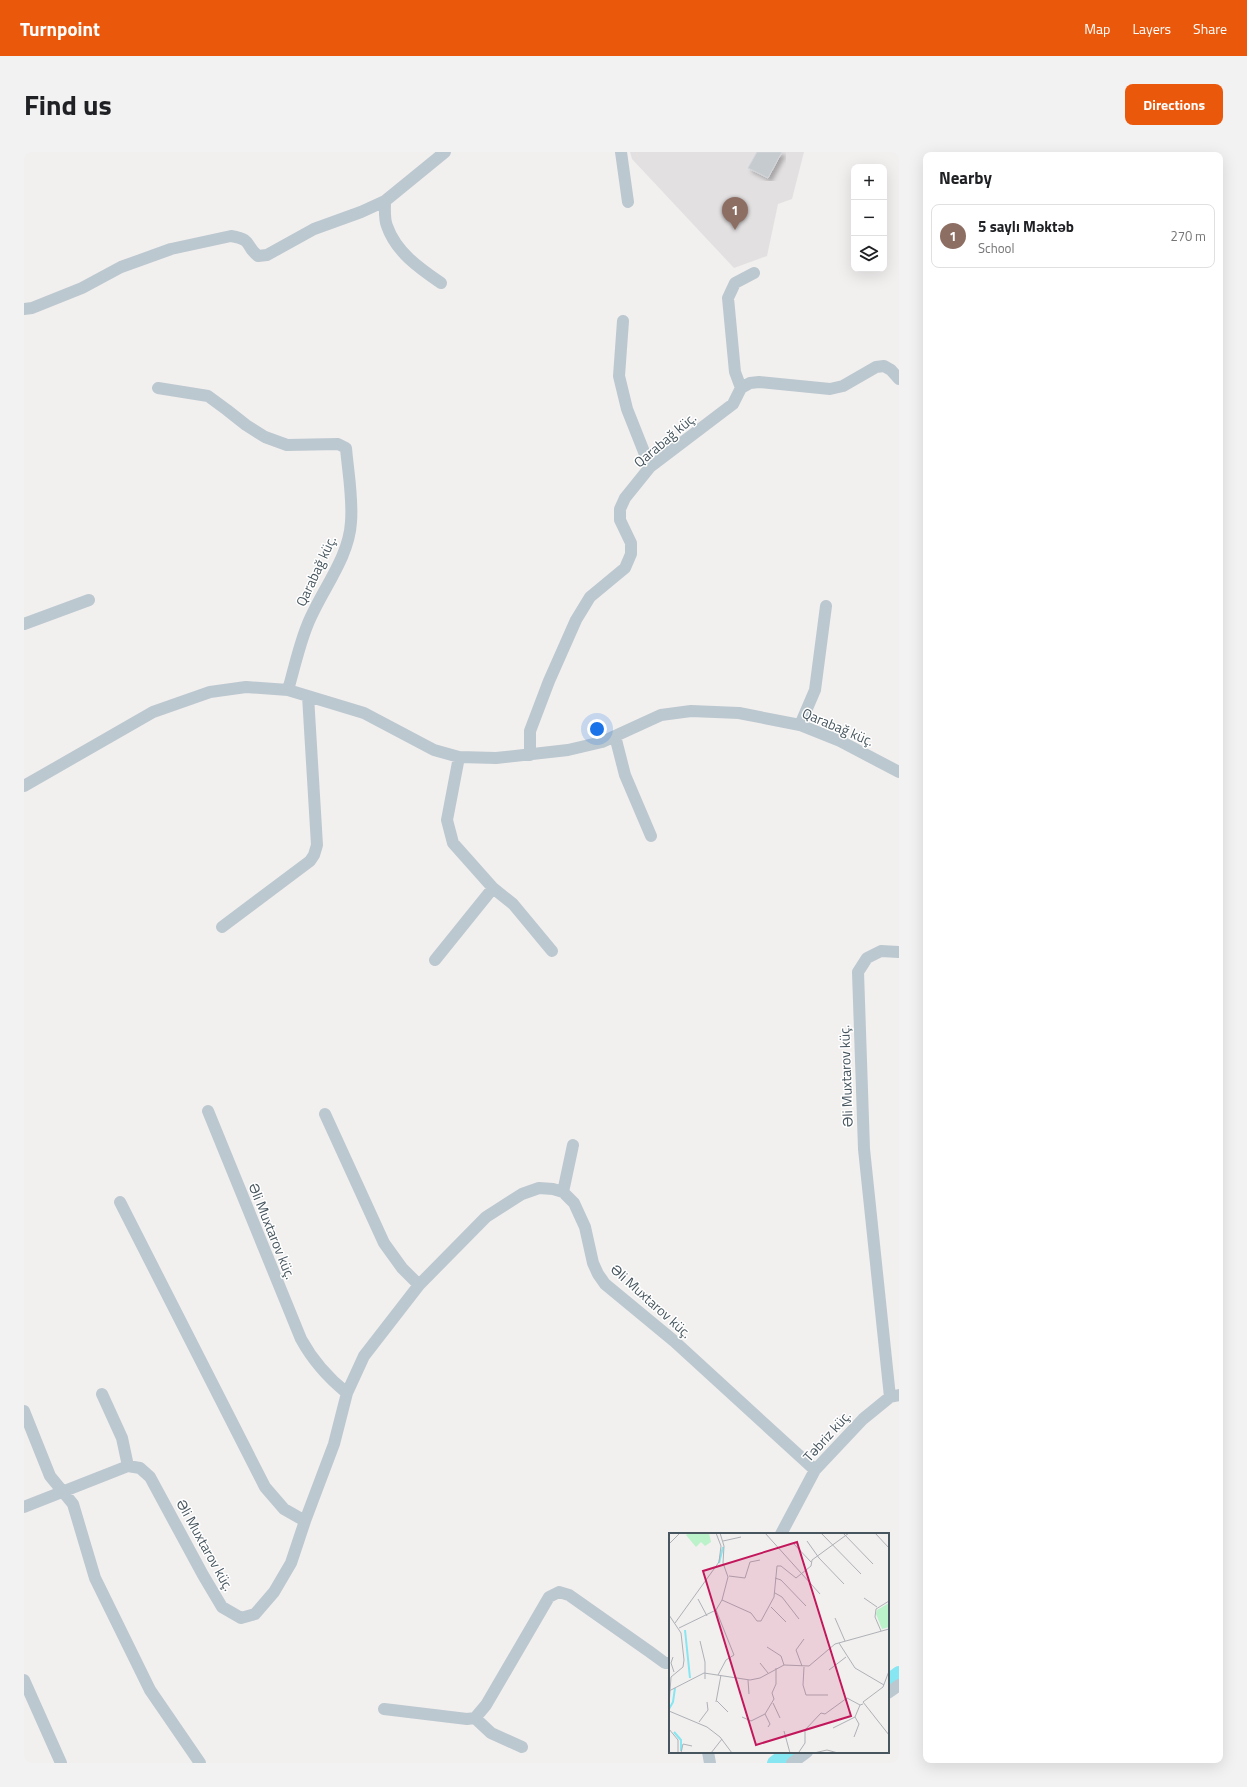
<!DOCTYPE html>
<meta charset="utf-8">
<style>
:root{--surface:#fff;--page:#f2f2f2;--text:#202124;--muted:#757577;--line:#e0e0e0;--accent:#ea580c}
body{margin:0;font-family:"Titillium Web",sans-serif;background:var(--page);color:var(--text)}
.controls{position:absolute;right:12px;top:12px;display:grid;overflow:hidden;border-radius:8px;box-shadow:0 4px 16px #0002}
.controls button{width:36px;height:36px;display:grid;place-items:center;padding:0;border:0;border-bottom:1px solid var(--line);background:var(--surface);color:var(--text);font:20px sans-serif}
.you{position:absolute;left:573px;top:577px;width:14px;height:14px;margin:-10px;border:3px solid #fff;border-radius:50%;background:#1a73e8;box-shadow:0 0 0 6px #1a73e833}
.badge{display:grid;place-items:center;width:26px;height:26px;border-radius:50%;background:var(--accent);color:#fff;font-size:13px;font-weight:700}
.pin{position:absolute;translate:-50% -33px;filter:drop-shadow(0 1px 2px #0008)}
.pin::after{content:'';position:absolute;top:21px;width:14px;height:12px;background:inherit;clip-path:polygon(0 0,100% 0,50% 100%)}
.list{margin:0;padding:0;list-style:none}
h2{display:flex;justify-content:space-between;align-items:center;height:52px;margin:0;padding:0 16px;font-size:17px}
h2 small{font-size:13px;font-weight:400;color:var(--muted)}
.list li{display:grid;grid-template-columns:26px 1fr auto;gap:12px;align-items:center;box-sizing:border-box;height:64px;margin:0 8px 8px;padding:0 8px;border:1px solid var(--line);border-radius:8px}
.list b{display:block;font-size:15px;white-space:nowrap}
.list p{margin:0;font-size:13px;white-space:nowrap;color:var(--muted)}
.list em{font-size:13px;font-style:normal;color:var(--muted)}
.icon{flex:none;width:22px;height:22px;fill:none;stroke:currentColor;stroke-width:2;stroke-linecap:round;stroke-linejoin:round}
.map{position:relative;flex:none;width:875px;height:1611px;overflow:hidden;border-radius:8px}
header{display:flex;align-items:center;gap:24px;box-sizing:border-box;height:56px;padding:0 20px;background:var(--accent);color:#fff}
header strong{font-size:19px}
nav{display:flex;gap:22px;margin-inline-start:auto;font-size:14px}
.intro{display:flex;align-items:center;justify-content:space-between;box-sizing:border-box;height:96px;padding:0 24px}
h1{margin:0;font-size:28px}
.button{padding:10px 18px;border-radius:8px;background:var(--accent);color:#fff;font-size:14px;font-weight:700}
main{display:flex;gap:24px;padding:0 24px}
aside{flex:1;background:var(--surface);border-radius:8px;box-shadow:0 4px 16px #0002}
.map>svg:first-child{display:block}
</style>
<header>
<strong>Turnpoint</strong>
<nav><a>Map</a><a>Layers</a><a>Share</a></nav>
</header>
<div class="intro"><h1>Find us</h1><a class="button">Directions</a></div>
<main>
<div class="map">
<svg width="875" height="1611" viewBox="0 0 875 1611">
<defs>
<filter id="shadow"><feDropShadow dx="3.5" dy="3.5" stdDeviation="2" flood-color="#0004"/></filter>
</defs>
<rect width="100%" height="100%" fill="#f2efef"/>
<path fill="#e3e0e1" d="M606 0H780L768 47 754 52 743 104 710 116 608 7Z"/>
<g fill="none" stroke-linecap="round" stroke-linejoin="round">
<path stroke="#86e6f1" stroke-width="14" d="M864 1529 875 1521
M750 1611 765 1600"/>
</g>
<path fill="#c6cbcf" stroke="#d3d6db" filter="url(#shadow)" d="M733 0H758L744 26 724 16Z"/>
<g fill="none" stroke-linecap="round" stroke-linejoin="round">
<path stroke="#bcc8cf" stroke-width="12" d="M597 0 604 50
M361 49C361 57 360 67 363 74 372 100 395 116 417 131
M0 157 8 156 58 136 97 115 147 97 207 84C230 88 220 93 234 104L243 103 290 77 337 60 361 49 421 0
M599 169 595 224 603 257 626 315
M134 236 184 244 203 258 222 273 241 285 263 293 314 292 322 296C324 320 329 346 327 370 325 407 296 440 283 474 275 494 270 517 264 538
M717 236 711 220 704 146 711 131 730 121
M0 472 65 448
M776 573 791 538 802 454
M591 584 601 623 627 684
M506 603V579L525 529 552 468 566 445 601 416 607 402V391L596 368V357L601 346 626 315 709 252 717 236 726 231 735 230 806 237 819 234 852 215 860 214 867 218 875 227
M435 605 423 668 429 691 469 736 489 752 528 799
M0 634 129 560 186 540 222 535 264 538 340 561 410 598 435 605 472 606 544 598 578 590 637 563 667 559 715 561 776 573 816 589 875 620
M198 775 286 709 290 703 293 693 284 544
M411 808 469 736
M184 959 277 1187C289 1209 303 1225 323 1241
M301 962 360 1091 378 1116 395 1133
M539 1040 549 993
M96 1050 241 1335 260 1357 281 1369
M78 1242 98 1286 104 1314
M866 1245 840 997 834 820 843 806 857 799 875 800
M0 1259 26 1324 49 1352 71 1426 126 1538 176 1611
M0 1355 104 1314 116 1316 126 1325 179 1423 198 1455 217 1466 231 1462 250 1440 267 1411 281 1369 310 1292 323 1241 340 1204 395 1133 462 1065 498 1042 515 1036 529 1037 539 1040 550 1051 561 1075 569 1111 574 1122 581 1132 650 1189 791 1318
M757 1382 791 1318 839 1267 866 1245 875 1243
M0 1528 37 1611
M864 1541 875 1533
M360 1557 443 1567 451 1566 462 1553 525 1445 535 1440 545 1443 626 1500 641 1511H646
M451 1566 467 1581 498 1595
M684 1600 686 1611
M768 1611 783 1600"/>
</g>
<g text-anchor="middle" stroke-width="3" stroke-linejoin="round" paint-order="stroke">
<g font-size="14" fill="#46555e" stroke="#fff">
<text transform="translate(641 288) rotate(-40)" y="5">Qarabağ küç.</text>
<text transform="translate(292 419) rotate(-65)" y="5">Qarabağ küç.</text>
<text transform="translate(814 575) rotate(23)" y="5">Qarabağ küç.</text>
<text transform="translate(822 924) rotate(-92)" y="5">Əli Muxtarov küç.</text>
<text transform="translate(248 1079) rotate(68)" y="5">Əli Muxtarov küç.</text>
<text transform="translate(627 1149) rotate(42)" y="5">Əli Muxtarov küç.</text>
<text transform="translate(803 1284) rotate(-48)" y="5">Təbriz küç.</text>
<text transform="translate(181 1393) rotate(61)" y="5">Əli Muxtarov küç.</text>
</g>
</g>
<g transform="translate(645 1381)">
<rect width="220" height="220" fill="#f2efef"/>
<path d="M20 0H40L42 9 36 13 32 9 27 14 17 2ZM220 70V94L213 96 207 81 208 77Z" fill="#bbf2ca"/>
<path fill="none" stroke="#86e6f1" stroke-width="2" d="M50 30 54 14M16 97 21 145M0 176 4 169 6 155M5 199 12 207V218"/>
<path fill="none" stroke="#adb1b5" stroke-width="1" d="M47 0 52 13M96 0 151 61M152 0 192 41M174 0 204 31M206 0 220 15M54 8 72 4M138 8 150 25 175 51M124 10 142 29M0 11 11 0M60 43 76 45 81 29 91 27M106 45 112 47 137 73M106 60 113 64 130 86M195 65 208 74M29 66 38 83M53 67 82 80 88 88H92L105 64 108 33H112L127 45 142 33 143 27 180 0M102 74 117 89M47 77 65 122 57 127 49 142M0 82 12 100 15 127 14 134 2 144 0 173M166 85 176 108M6 90 50 29 52 13M10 95 47 77 53 67 59 44 54 30 55 13 51 0M212 98 206 84 207 76 220 68M31 108 36 129V146M170 110 186 135 215 152M98 114 112 123 115 132M4 124 2 130 5 139M91 130 99 140M133 133 127 117 135 106M135 134 134 152 137 162H159M160 137 177 124M220 138 214 154 194 169 220 202M79 147 80 161M0 158 35 140 81 147 91 145 115 132 140 133 166 111 220 96M48 168 59 179M47 169 52 142M104 170 111 185M0 178 38 194 51 204 63 220M96 181 101 191 99 194M73 184 82 188 96 181 105 166 103 160 107 151V135M30 189 39 177 38 169M164 195 186 184 191 172M0 196 9 207V219M115 198 121 220M185 204 190 191 186 184M130 219 136 210V197L152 180 156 181 178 165 191 172 194 171M12 220 14 211 23 213M42 220 53 206M145 220 158 217 169 220"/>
<path fill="#c2185b" fill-opacity="0.15" stroke="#c2185b" stroke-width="2" d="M128 9 182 183 87 212 34 38Z"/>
<rect width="220" height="220" fill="none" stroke="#46555e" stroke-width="2"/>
</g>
</svg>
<div class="controls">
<button>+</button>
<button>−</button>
<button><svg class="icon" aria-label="layers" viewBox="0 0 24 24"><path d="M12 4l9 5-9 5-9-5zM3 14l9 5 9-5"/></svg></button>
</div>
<div class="you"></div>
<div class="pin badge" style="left:711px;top:78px;background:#8d6e63">1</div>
</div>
<aside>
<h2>Nearby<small></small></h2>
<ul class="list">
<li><span class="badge" style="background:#8d6e63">1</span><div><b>5 saylı Məktəb</b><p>School</p></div><em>270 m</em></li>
</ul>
</aside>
</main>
